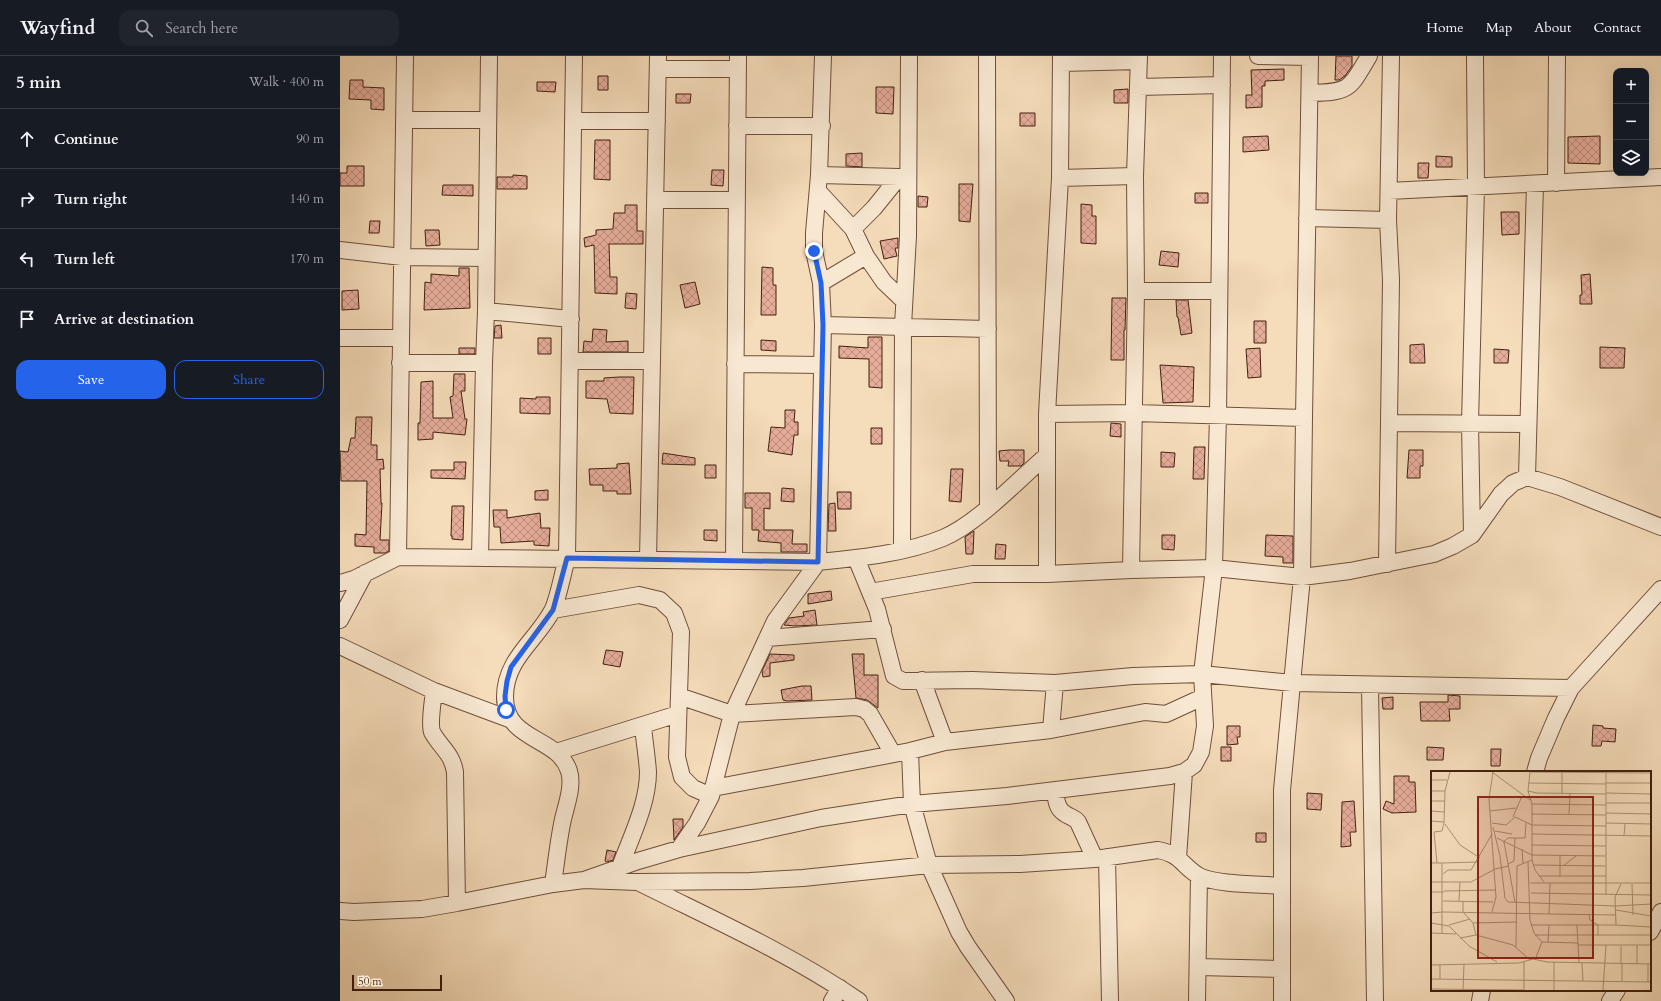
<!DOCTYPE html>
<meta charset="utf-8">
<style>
:root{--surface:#171b24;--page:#20242c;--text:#f1f3f6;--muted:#9ea1a6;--line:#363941;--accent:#2563eb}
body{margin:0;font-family:Cardo,serif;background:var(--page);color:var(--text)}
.controls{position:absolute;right:12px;top:12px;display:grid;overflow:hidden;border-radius:8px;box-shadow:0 4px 16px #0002}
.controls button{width:36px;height:36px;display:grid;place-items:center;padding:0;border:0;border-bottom:1px solid var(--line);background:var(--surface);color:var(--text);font:20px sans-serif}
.scale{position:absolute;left:12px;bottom:10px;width:90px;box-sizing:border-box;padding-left:4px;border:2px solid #42200f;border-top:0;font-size:11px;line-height:14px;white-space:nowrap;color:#42200f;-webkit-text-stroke:3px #f8e8d2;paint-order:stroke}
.stop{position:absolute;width:12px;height:12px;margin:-9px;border:3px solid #2563eb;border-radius:50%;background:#fff}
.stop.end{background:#2563eb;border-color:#fff;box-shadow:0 1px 4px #0008}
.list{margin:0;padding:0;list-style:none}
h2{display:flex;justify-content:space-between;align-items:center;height:52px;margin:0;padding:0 16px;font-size:17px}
h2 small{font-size:13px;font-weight:400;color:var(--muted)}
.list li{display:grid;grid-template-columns:26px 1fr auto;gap:12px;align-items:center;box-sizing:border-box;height:60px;padding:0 16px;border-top:1px solid var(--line)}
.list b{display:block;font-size:15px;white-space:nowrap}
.list em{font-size:13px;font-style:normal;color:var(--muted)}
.actions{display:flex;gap:8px;padding:12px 16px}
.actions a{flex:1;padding:9px 0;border:1px solid var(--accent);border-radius:12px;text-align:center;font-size:14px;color:var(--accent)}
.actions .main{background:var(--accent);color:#fff}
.icon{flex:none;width:22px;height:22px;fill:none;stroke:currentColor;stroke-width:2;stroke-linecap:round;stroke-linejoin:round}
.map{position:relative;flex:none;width:1321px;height:945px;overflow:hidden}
header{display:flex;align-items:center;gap:24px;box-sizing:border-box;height:56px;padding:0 20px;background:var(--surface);border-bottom:1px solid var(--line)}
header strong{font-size:19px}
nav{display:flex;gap:22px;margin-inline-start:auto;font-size:14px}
.search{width:280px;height:36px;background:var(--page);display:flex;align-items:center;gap:10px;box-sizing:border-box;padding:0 14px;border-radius:12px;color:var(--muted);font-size:15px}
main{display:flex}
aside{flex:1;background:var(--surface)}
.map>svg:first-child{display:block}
</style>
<header>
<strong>Wayfind</strong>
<div class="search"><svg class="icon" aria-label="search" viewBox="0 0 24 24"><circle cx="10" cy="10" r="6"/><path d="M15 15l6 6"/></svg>Search here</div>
<nav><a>Home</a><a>Map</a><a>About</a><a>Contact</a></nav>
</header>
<main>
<aside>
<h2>5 min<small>Walk · 400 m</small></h2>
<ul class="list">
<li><svg class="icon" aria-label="ahead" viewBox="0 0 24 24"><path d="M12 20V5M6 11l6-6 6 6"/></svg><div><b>Continue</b></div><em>90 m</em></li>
<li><svg class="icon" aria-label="right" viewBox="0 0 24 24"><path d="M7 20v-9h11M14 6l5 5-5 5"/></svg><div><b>Turn right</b></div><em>140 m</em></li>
<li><svg class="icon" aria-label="left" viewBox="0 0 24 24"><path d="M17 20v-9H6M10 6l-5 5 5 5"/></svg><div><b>Turn left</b></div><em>170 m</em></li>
<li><svg class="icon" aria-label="arrive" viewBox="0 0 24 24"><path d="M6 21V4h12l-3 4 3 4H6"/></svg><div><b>Arrive at destination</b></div></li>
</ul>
<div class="actions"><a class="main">Save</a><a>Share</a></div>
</aside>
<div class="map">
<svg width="1321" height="945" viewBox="0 0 1321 945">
<defs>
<pattern id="building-cross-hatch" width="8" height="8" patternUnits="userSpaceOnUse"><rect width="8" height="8" fill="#e6ad9b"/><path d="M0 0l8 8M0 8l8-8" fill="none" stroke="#bc8c7d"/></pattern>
</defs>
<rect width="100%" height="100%" fill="#f5dcba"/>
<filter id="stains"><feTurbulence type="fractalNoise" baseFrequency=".005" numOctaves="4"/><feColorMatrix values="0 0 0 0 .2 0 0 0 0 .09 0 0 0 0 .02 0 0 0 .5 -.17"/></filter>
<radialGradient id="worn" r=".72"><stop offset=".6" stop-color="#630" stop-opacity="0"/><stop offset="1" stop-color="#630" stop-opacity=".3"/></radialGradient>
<path fill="url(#building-cross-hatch)" stroke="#42200f" d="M996 0H1012V10L1005 20 999 24H995Z
M944 13V24L925 25V30H922V51L906 52V39H912L911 14Z
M258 20H268V34H258Z
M10 24H23V31L44 32V54L31 53V44L9 43Z
M197 26H216L215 36 197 35Z
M536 31H554L553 58 536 57Z
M788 33V47H774V34Z
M336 38H351L350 47H336Z
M680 57H695V70H680Z
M928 80 929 94 903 96V81Z
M1260 80V108L1228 107V81Z
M255 84H270V124L254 123Z
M522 97V111L506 110V98Z
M1096 100 1112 101V111H1096Z
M1078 107H1089L1088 122H1078Z
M7 110H24V130H0V117H7Z
M372 114H384L383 130 371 129Z
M173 119 187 120V133H157V121H173Z
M619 128H633L630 166 619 165Z
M103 129H133V140L102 139Z
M855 137H868V147H855Z
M578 140 588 141 587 151H578Z
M741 148 752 149V160H756V188L741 187Z
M285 149H297V175H303V188H269L270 221H277V238L255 237 254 189 245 191 244 182 256 179V174L273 173 274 157H285Z
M1161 156H1179V178L1162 179Z
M30 165H40L39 177H29Z
M85 174H99L100 189 86 190Z
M558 182V192H555L557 200 544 203 540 185Z
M821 195 839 197 838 211 819 209Z
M422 211 433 212V229H436V259H421Z
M119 212H129L130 252 84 254 85 226 91 227V218L119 220Z
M1250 218 1252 248H1240V239H1242L1241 219Z
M355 226 360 248 345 252 340 229Z
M18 234 19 253 2 254V235Z
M286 237 297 238 296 253 285 252Z
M772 242H786L785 274H784V304H771Z
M836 244H848L852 277 841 279 838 261H837Z
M914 265H926V287H914Z
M161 269 162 282H154L155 270Z
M253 273 267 274 266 286 288 285V296H243L244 285 252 286Z
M528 281H542V332L529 331V303L499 302V290L528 292Z
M198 282H211V298H198Z
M421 284 436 285V295L421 294Z
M1084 288 1085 307H1070V289Z
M1260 291 1285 292 1284 312H1260Z
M119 292H135V298H119Z
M920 292 921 321 908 322 906 293Z
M1154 293 1169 294 1168 307H1154Z
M820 309 854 311 853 346 823 347Z
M114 318H125V335H121L125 363H127L125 379 93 376V383L78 384V367H80L81 326 93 325V362H113L110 341 113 340Z
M279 321H294L293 358 270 357 267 343 246 342V325H264V322Z
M196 341H210V358L180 357V342L196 343Z
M445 354H455L454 366H458V379H454L452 399 428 395 431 371 445 372Z
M16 361H32L31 389H37V404L43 403 44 413H40L41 447H42L40 484H49V495L45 497H34V491L15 490V478L26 479 27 425H1L0 395 8 396 11 382H15Z
M771 367 781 368V381L770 380Z
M531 372H542V388H531Z
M854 391H865L864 423H853Z
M669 394H684V407L681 410H668L669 405H660L659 395Z
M1069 394H1083V410H1080V422H1067Z
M821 396 835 397 834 411H821Z
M323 397 355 402V409L322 408Z
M114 406H126L125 423 91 422V414H114Z
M289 407 291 438H277V435H263V429H250L249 413 277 412V408Z
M365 409H376V422H365Z
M611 413H623L621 446 609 445Z
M442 432 454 433V446L441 445Z
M208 434V444H195V435Z
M497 436H511V453H498Z
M405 437H430V453L424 452V474H453L452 488H467V496H441V487L418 485 419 474H412V452H405Z
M495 447 496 475H488L489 448Z
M112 450H124L123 484 112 483V480H111Z
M153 454H167V462L200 457 201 472H210L209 490 194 489V485L161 487 160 471H154Z
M364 474H377V485L364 484Z
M634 475 633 498H626L625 481Z
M822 479H835L834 494 822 493Z
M926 479 953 480V507H943V501L925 500Z
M656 488 666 489 665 503H655Z
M491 535 492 544 468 548V538Z
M475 554 477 569 455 570 444 569 449 562 464 560 463 556Z
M266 594 283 596 280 611 263 608Z
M430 598 454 599V604L430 607V620L423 621 422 615Z
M512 598H524V619H538V652L527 644 516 642Z
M462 630H471L472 644 447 645 443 644 441 634Z
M1108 639 1120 640V653H1109L1110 665H1081L1080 646H1108Z
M1053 641V653H1043L1042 642Z
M1253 669 1263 670V672L1276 673 1275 686 1262 685 1261 690H1252Z
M887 670H900V681H897L898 688 887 689Z
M881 691H891V705H881Z
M1087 691 1104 692 1103 704H1087Z
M1151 693H1161L1160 710H1151Z
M1054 720H1069V726H1075L1076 756 1052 757 1043 753 1046 745 1054 748Z
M967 737 982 738 981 754 967 753Z
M1014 745 1016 776H1010L1011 790 1001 791 1002 746Z
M333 763H343V771L334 784Z
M916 777H926V786H916Z
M267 794 276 796 273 804 267 806 265 805Z"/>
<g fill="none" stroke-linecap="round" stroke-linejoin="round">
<defs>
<path id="minor" d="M647 0 648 451
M918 0 970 1
M722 7 799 5
M318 13H398
M798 31 882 29
M970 37C1010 36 1009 34 1029 0
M64 64H148
M233 65H317
M397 70H482
M479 119 559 121 568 120
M720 122 795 120
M1216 127 1217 0
M478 135 513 173 526 200 544 226 564 245
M1049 135 1321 121
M315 144H397
M967 162 1048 164
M513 173 534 152 559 121
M0 194 62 201 146 202
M481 227 526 200
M796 235H878
M146 255 231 263
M483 269 648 273
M0 282H61
M230 305H312
M60 307H144
M395 308 482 309
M707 358 794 357 964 362 962 521 942 734V945
M964 362 970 0
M1049 367 1188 368
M1187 421 1195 128
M1132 479 1130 367 1136 131 1135 0
M562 494 563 270 568 180 569 0
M58 501 65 0
M140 502 144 307 146 255 149 0
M516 502 537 553 554 620 563 625 633 624 715 627 793 620 862 618 952 627 1231 632
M308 504 318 0
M394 504 398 0
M1047 508 1051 224 1048 164 1051 0
M791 514 796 235 795 120 799 0
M707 518V358L720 122 721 0
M0 527 14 523 58 501 478 506C519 502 564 498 603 482 638 467 677 425 706 400
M530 536 633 518H707L791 514 874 512 962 521 1010 515 1094 498 1113 490 1132 479 1161 438 1173 427 1187 421 1220 431 1321 471
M213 554 299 539 320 544 334 557 341 576 337 701 342 721 353 732 371 740
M0 564 25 517
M427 582 543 573
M0 590 94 635 169 663
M582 624 605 686
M1030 629 1035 945
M94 635C93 645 89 667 92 676 100 691 112 697 115 716L117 847
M339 640 392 658 516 651 524 653 530 658 553 698
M711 674 715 627
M570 695 572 748 589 809 619 876 628 891 666 945
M216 696 338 658
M1195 716 1199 702 1216 662 1231 632 1321 533
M373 732 570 695 605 686 711 674 805 656 826 658 863 641
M715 734C716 742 716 752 724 757 729 761 734 761 738 766L755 803
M339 793 357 767 371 740 392 658 435 565 478 506 483 269 481 227 474 195V177L479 119 483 0
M767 801 770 945
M838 802 844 716
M280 811C291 781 308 748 308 716 307 700 304 684 303 669
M244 824 298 805 339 793 481 762 572 748 667 740 830 720 844 716 854 709 861 696 865 670 862 618 874 512 878 359 882 0
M300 827C374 864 451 898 519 945
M213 828C216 808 218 788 222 768 225 752 234 731 229 715 218 680 165 686 165 641 165 603 196 585 212 555 218 544 223 516 227 502L234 0
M0 855 14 856 82 853 117 847 213 828 244 824 297 826 410 825 463 822 589 809 680 808 755 803 818 794C841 798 842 810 859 820 877 829 920 828 941 830
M1310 876 1321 856
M858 911 942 913
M492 945 500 932
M857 945 859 820
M1140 945 1142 934
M1270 945 1277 934"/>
</defs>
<use href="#minor" stroke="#6f4f3a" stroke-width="18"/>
<use href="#minor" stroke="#f8e8d2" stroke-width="16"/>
</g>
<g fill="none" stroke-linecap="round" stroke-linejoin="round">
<path stroke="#2563eb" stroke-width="5" d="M166 654 165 640 167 625 171 611 213 554 227 502 478 506 483 269 481 227 474 195"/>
</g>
<g transform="translate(1091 715)">
<rect width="220" height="220" fill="#f5dcba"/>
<path fill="none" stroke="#ad9176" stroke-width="1" d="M61 1 99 29M99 1 220 2M99 1 97 20 101 33V89L104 99 113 111M131 1V22M175 1V124M0 9H16M97 12 175 13M175 12H220M0 20H14M97 20 106 22 175 23M175 22 220 23M0 30H14M175 32H220V35M101 33 175 34M0 40 13 41M59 40 85 37M175 42 220 43M101 43 175 44M138 44 139 23M82 46 91 25M0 50 13 51M61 52 75 54 84 46 101 54 175 55M175 52 220 53M14 53 29 74 49 87M62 56 69 85 74 127 77 131 185 135 220 133M64 60 81 63M101 63 220 65M193 65 194 53M66 67 101 84 174 85M72 71 77 67H94L95 52M73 71 84 131M101 74 175 75M91 78 92 92M97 91 99 149 103 162 111 171 104 189M0 92H11V163M6 92 3 61 11 60 13 52 14 20 19 1M11 92 46 91M77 93 83 90 84 67M102 94 174 95M132 95 145 85M12 103 17 99H40L61 63M108 105H175M129 105V85M0 111H40L64 98 78 95M99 112H220M190 113 184 126 185 154 220 156M201 113 202 144M13 120 65 119M0 121H13M100 122 220 124M12 130 62 131M28 130 29 111M32 130V141L42 152 45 164 82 174 99 189M185 139 220 145M12 141 118 143 119 112M61 141 65 126 58 28 62 1M0 142 12 141M118 143 185 144M158 144 159 149 167 154V164H220M0 152 18 155 38 175 66 191M42 152 86 151M18 154 39 148M100 154H185M146 154 148 192M0 162 25 163M104 164H167M29 167 45 164M111 171 147 172M117 171 118 154M147 174H220M190 175V192M85 176 86 95 101 89M123 191V219M151 192 152 210M191 193V210M206 193V174M217 193V211M0 194 88 192 102 188 116 191 220 193M0 208 220 211M9 208V193M0 218 93 219M32 219 33 193M93 219V191M172 219 175 174"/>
<path fill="#8f2418" fill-opacity="0.15" stroke="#8f2418" stroke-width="2" d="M47 26H162V187H47Z"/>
<rect width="220" height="220" fill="none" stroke="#42200f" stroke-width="2"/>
</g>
<rect width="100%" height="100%" filter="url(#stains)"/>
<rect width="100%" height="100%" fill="url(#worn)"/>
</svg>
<div class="controls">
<button>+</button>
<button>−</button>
<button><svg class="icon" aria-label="layers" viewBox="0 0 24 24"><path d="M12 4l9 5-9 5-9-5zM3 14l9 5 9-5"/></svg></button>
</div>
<div class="scale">50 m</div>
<div class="stop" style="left:166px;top:654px"></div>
<div class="stop end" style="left:474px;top:195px"></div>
</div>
</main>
